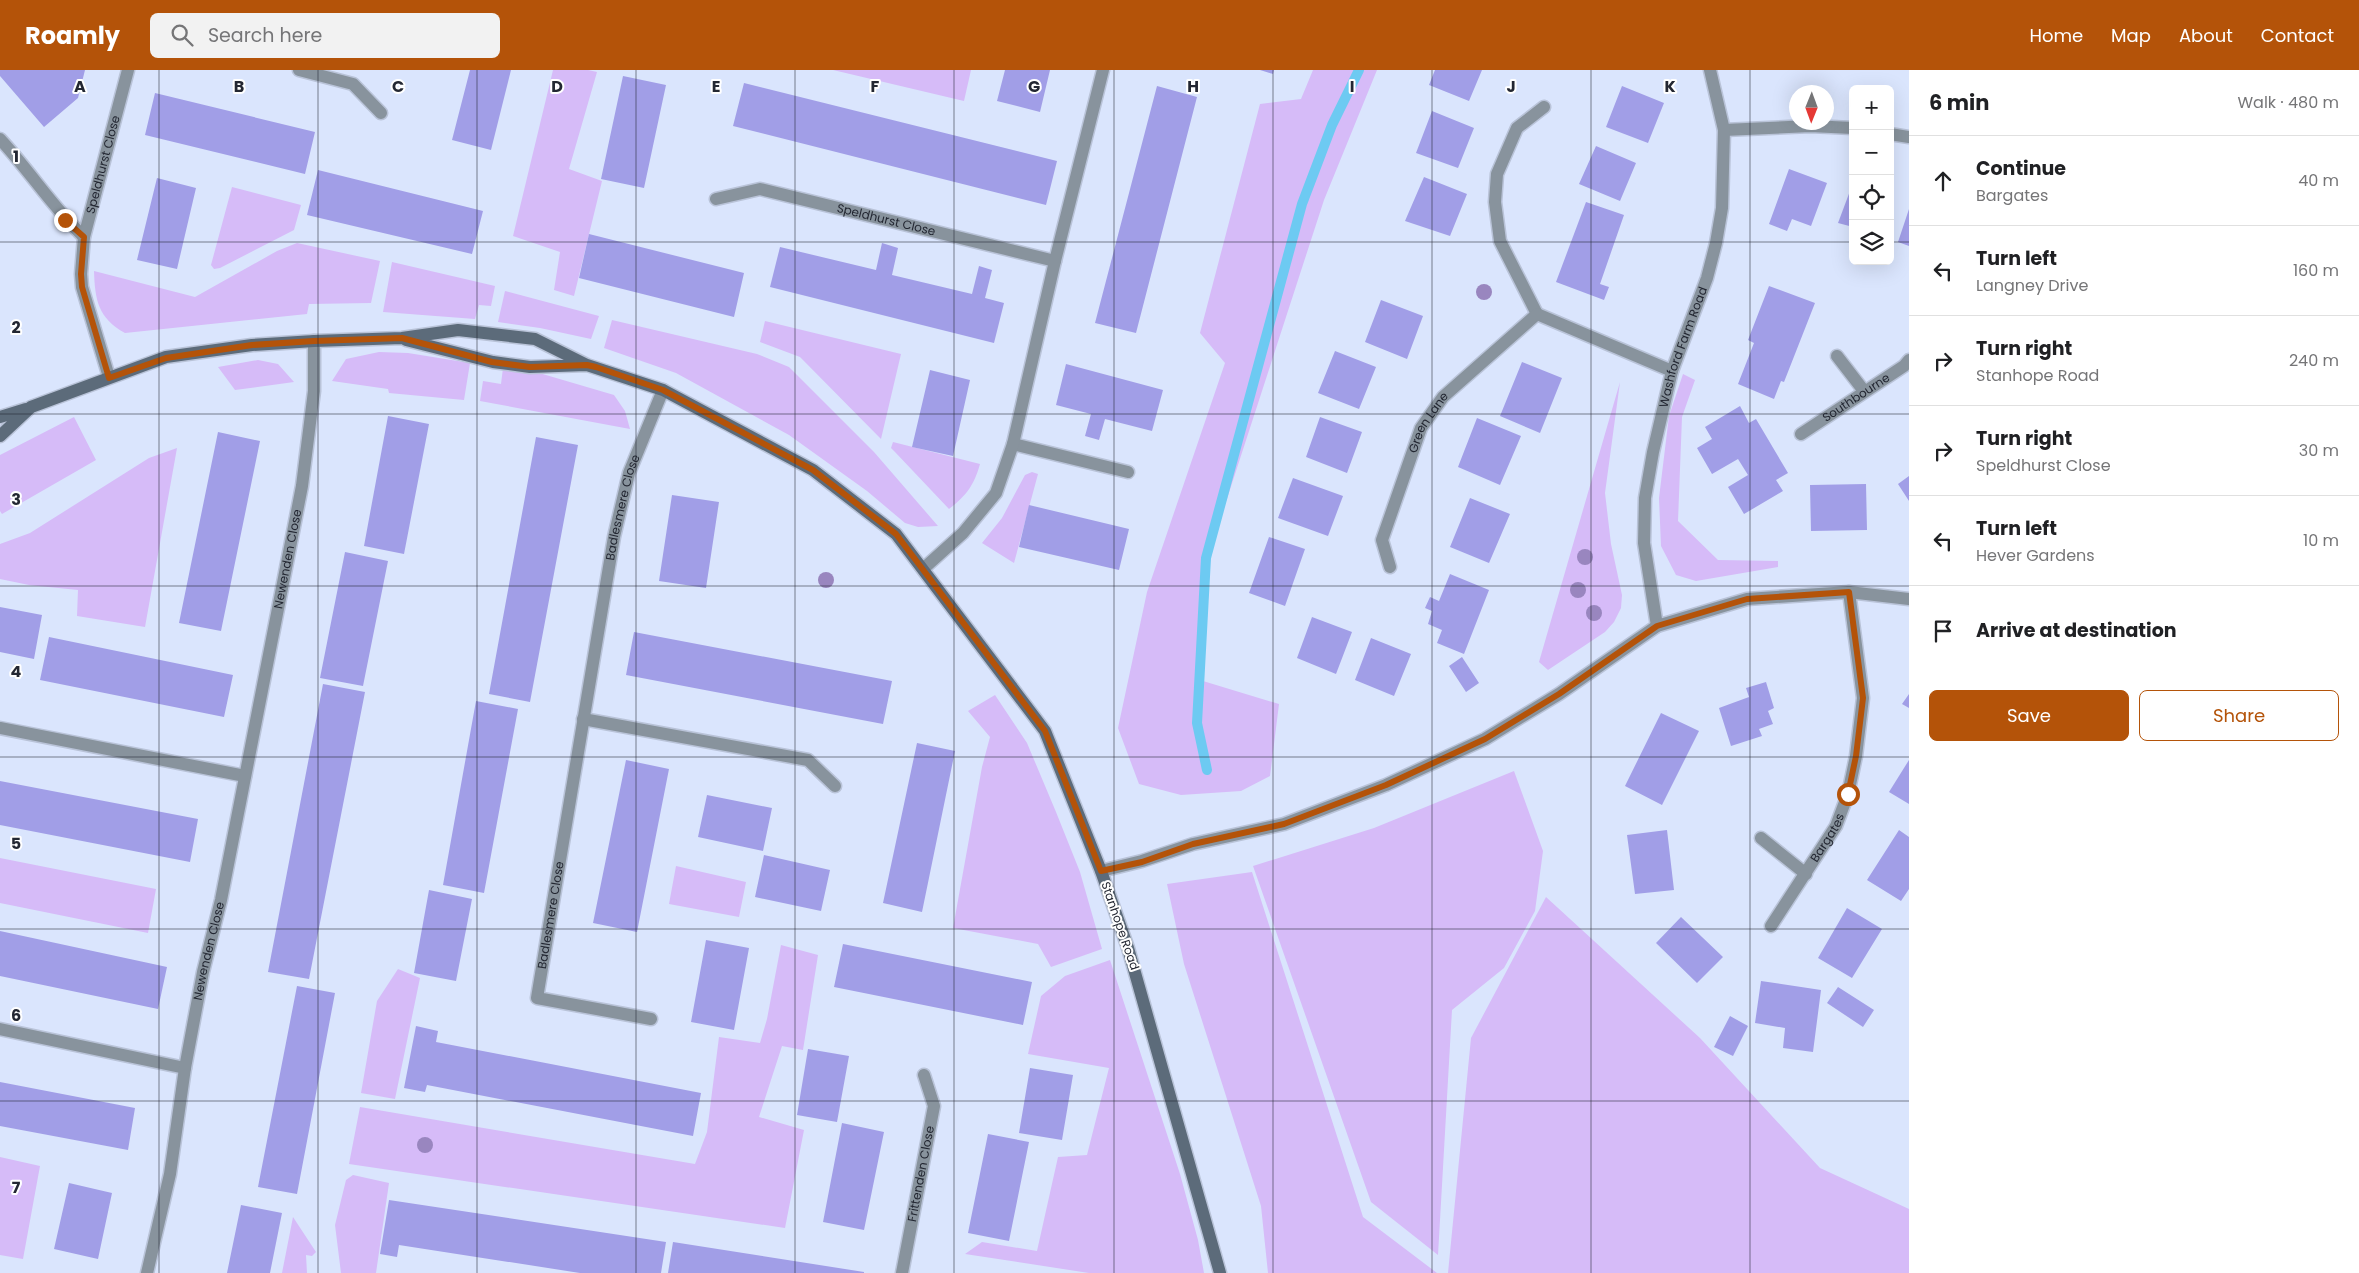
<!DOCTYPE html>
<meta charset="utf-8">
<style>
:root{--surface:#fff;--page:#f2f2f2;--text:#202124;--muted:#757577;--line:#e0e0e0;--accent:#b45309}
body{margin:0;font-family:Poppins,sans-serif;background:var(--page);color:var(--text)}
.controls{position:absolute;right:15px;top:15px;display:grid;overflow:hidden;border-radius:8px;box-shadow:0 5px 20px #0002}
.controls button{width:45px;height:45px;display:grid;place-items:center;padding:0;border:0;border-bottom:1px solid var(--line);background:var(--surface);color:var(--text);font:25px sans-serif}
.compass{position:absolute;left:1789px;top:15px;width:45px;height:45px;border-radius:50%;background:var(--surface);box-shadow:0 5px 20px #0002;rotate:181deg}
.stop{position:absolute;width:15px;height:15px;margin:-11px;border:4px solid #b45309;border-radius:50%;background:#fff}
.stop.end{background:#b45309;border-color:#fff;box-shadow:0 1px 5px #0008}
.list{margin:0;padding:0;list-style:none}
h2{display:flex;justify-content:space-between;align-items:center;height:65px;margin:0;padding:0 20px;font-size:21px}
h2 small{font-size:16px;font-weight:400;color:var(--muted)}
.list li{display:grid;grid-template-columns:32px 1fr auto;gap:15px;align-items:center;box-sizing:border-box;height:90px;padding:0 20px;border-top:1px solid var(--line)}
.list b{display:block;font-size:19px;white-space:nowrap}
.list p{margin:0;font-size:16px;white-space:nowrap;color:var(--muted)}
.list em{font-size:16px;font-style:normal;color:var(--muted)}
.actions{display:flex;gap:10px;padding:15px 20px}
.actions a{flex:1;padding:11px 0;border:1px solid var(--accent);border-radius:8px;text-align:center;font-size:18px;color:var(--accent)}
.actions .main{background:var(--accent);color:#fff}
.icon{flex:none;width:28px;height:28px;fill:none;stroke:currentColor;stroke-width:2;stroke-linecap:round;stroke-linejoin:round}
.map{position:relative;flex:none;width:1909px;height:1203px;overflow:hidden}
header{display:flex;align-items:center;gap:30px;box-sizing:border-box;height:70px;padding:0 25px;background:var(--accent);color:#fff}
header strong{font-size:24px}
nav{display:flex;gap:28px;margin-inline-start:auto;font-size:18px}
.search{width:350px;height:45px;background:var(--page);display:flex;align-items:center;gap:12px;box-sizing:border-box;padding:0 18px;border-radius:8px;color:var(--muted);font-size:19px}
main{display:flex}
aside{flex:1;background:var(--surface)}
.map>svg:first-child{display:block}
</style>
<header>
<strong>Roamly</strong>
<div class="search"><svg class="icon" aria-label="search" viewBox="0 0 24 24"><circle cx="10" cy="10" r="6"/><path d="M15 15l6 6"/></svg>Search here</div>
<nav><a>Home</a><a>Map</a><a>About</a><a>Contact</a></nav>
</header>
<main>
<div class="map">
<svg width="1909" height="1203" viewBox="0 0 1909 1203">
<rect width="100%" height="100%" fill="#dae5fd"/>
<path fill="#d6bbf8" d="M553 0H588L597 2 569 99 602 111 574 226 554 220 560 182 513 166Z
M833 0H971L964 31Z
M1313 0H1377L1324 130 1211 478 1203 611 1279 634 1270 706 1241 721 1181 725 1139 714 1118 658 1147 522 1225 293 1200 263 1260 34 1301 29Z
M232 117 301 135 294 160 220 198 214 199 211 195Z
M297 173 380 191 371 233 309 234 307 244 125 263C98 248 95 230 94 201L195 227 277 181Z
M392 192 495 216 491 236 479 235 475 249 383 242Z
M505 221 599 246 591 269 540 258 498 252Z
M612 250 757 284 789 297 874 382 938 456 918 457 905 453 867 421 789 365 676 303 604 278Z
M765 251 901 284 881 369 800 287 760 272Z
M379 282 408 283 470 293 464 330 389 323 388 319 332 311 346 289Z
M258 290 278 294 294 312 235 320 218 297Z
M503 298 529 300 614 325 625 341 630 359 480 331 483 311 501 314Z
M1683 304 1695 310 1682 347 1678 451 1718 490 1778 491V497L1696 511 1676 505 1661 476 1659 428 1669 346Z
M1620 312 1605 423 1611 474 1622 525 1621 538 1614 552 1605 562 1548 600 1539 592Z
M74 347 96 390 2 444 0 441V385Z
M893 372 980 394C974 415 967 425 949 439L895 382 891 378Z
M177 378 145 557 77 546 78 520 29 515 0 509V474L30 463 149 388Z
M1032 402 1038 404 1014 493 982 473 1002 448 1025 405Z
M995 625 1027 673 1056 742 1080 802 1102 879 1051 897 1038 874 953 858 982 697 990 667 968 641Z
M1514 701 1543 781 1535 841 1504 898 1452 940 1438 1185 1371 1132 1253 796 1374 758Z
M0 788 156 819 148 863 0 833Z
M676 796 746 812 739 847 669 834Z
M1252 802 1363 1147 1437 1203H1268L1261 1136 1184 894 1167 814Z
M1546 827 1700 968 1820 1098 1909 1139V1203H1448L1471 968Z
M781 875 818 885 803 980 782 976 759 1047 804 1060 785 1158 349 1094 360 1037 695 1094 707 1062 719 967 760 973 767 949Z
M1110 890 1180 1104 1198 1170 1204 1203H1089L965 1184 982 1172 1037 1181 1058 1087 1087 1085 1109 998 1028 984 1041 926 1065 906Z
M398 899 420 908 395 1029 361 1023 377 931Z
M0 1087 40 1096 23 1189 0 1185Z
M353 1105 389 1113 376 1203H341L335 1155 346 1110Z
M293 1147 316 1182 312 1186 306 1185 307 1203H282Z"/>
<g fill="none" stroke-linecap="round" stroke-linejoin="round">
<path stroke="#6dcaf2" stroke-width="10" d="M1207 700 1197 653 1206 488 1302 134 1332 55 1359 0"/>
</g>
<path fill="#a19ee7" d="M0 0H85L78 28 44 57 0 6Z
M470 0H511L491 80 452 70Z
M1005 0H1050L1040 42 997 31Z
M1260 0H1274L1273 4Z
M1435 0H1482L1469 31 1429 15Z
M623 6 666 15 644 118 601 109Z
M744 13 1057 91 1046 135 733 56Z
M1157 16 1197 27 1136 263 1095 253Z
M1622 16 1664 33 1648 73 1606 57Z
M155 23 315 62 305 104 145 65Z
M1432 41 1474 58 1458 98 1416 83Z
M1596 76 1636 93 1620 131 1579 114Z
M1789 99 1827 113 1811 156 1792 149 1787 161 1769 154Z
M318 100 483 141 472 184 307 145Z
M1424 107 1467 124 1450 166 1405 151Z
M157 108 196 118 177 199 137 190Z
M1853 113V157L1838 153Z
M1586 132 1624 145 1600 214 1609 217 1604 230 1556 212Z
M1909 139V176L1898 172Z
M589 164 744 203 734 247 579 208Z
M882 173 898 178 892 205 972 224 979 196 992 200 985 228 1004 233 994 273 770 217 780 177 876 200Z
M1769 216 1815 233 1784 312 1781 311 1774 329 1738 314 1754 273 1748 270Z
M1381 230 1423 246 1407 289 1365 272Z
M1335 281 1376 297 1359 339 1318 323Z
M1522 292 1562 308 1540 363 1500 346Z
M1066 294 1163 320 1152 361 1105 349 1099 370 1085 366 1091 344 1056 335Z
M930 300 970 310 953 386 912 377Z
M1740 336 1749 353 1756 349 1788 403 1776 410 1783 421 1744 444 1728 417 1748 405 1738 389 1712 404 1697 378 1712 369 1705 357Z
M388 346 429 354 404 484 364 476Z
M1320 347 1362 362 1347 403 1306 387Z
M1477 348 1521 366 1500 415 1458 397Z
M218 362 260 371 221 561 179 553Z
M536 367 578 375 530 632 489 624Z
M1909 406V431L1898 414Z
M1293 408 1343 426 1328 466 1278 448Z
M1866 414 1867 460 1811 461 1810 415Z
M672 425 719 432 706 518 659 511Z
M1470 428 1510 444 1489 493 1450 477Z
M1029 435 1129 459 1119 500 1019 477Z
M1269 467 1305 479 1285 536 1249 523Z
M345 482 388 491 363 616 320 608Z
M1450 504 1489 520 1464 584 1437 573 1442 560 1428 554 1432 541 1425 538 1430 527 1439 531Z
M0 537 42 545 34 589 0 582Z
M1312 547 1352 562 1336 604 1297 588Z
M634 562 892 611 883 654 626 605Z
M49 567 233 605 224 647 40 610Z
M1371 568 1411 584 1394 626 1355 610Z
M1462 587 1479 613 1466 622 1449 596Z
M1766 612 1774 638 1768 641 1773 654 1759 659 1762 666 1731 676 1719 638 1749 627 1746 618Z
M323 614 365 622 309 909 268 902Z
M1909 624V638L1902 634Z
M476 631 518 639 484 823 443 815Z
M1661 643 1699 661 1662 735 1625 716Z
M917 673 955 681 922 842 883 833Z
M626 690 669 699 637 862 593 853Z
M1909 690V734L1889 722Z
M0 711 198 749 190 792 0 755Z
M707 725 772 738 763 781 698 767Z
M1667 760 1674 820 1635 824 1627 765Z
M1899 760 1909 767V819L1901 831 1867 810Z
M764 785 830 800 821 841 755 827Z
M429 820 472 829 456 911 414 903Z
M1847 838 1882 859 1852 908 1818 888Z
M1681 847 1723 887 1697 913 1656 873Z
M0 861 167 897 158 939 0 906Z
M706 870 749 878 734 960 691 952Z
M843 874 1032 912 1023 955 834 917Z
M1761 911 1821 920 1813 982 1783 978 1785 958 1755 953Z
M297 916 335 923 297 1124 258 1117Z
M1838 917 1874 940 1863 957 1827 933Z
M1730 946 1748 956 1733 986 1714 977Z
M416 956 438 961 436 972 701 1023 693 1066 427 1015 425 1022 404 1018Z
M808 979 849 986 837 1052 797 1045Z
M1030 998 1073 1005 1062 1070 1019 1063Z
M0 1012 135 1038 128 1080 0 1056Z
M842 1053 884 1062 864 1160 823 1152Z
M988 1064 1029 1072 1009 1171 968 1163Z
M69 1113 112 1123 98 1189 54 1179Z
M389 1130 666 1172 661 1203H580L399 1175 397 1187 380 1184Z
M241 1135 282 1143 270 1203H227Z
M673 1172 864 1202V1203H668Z"/>
<g fill="none" stroke-linecap="round" stroke-linejoin="round">
<defs>
<path id="lane" d="M1837 286 1864 321"/>
<g id="street">
<path d="M299 0 353 14 381 43"/>
<path d="M1724 60 1810 56 1853 58"/>
<path d="M1890 64 1909 67"/>
<path d="M0 69C30 101 53 138 84 167"/>
<path id="s1" d="M716 129 760 119 1055 191"/>
<path d="M1537 244 1500 171 1495 132 1497 104 1517 58 1544 37"/>
<path id="s2" d="M109 307 82 217 81 204 84 167 128 0"/>
<path id="s3" d="M1801 364 1904 296 1909 290"/>
<path d="M1013 374 1128 402"/>
<path id="s4" d="M1390 497 1382 470 1421 358 1443 327 1537 244 1672 301"/>
<path d="M923 499 963 463 996 423 1013 374 1055 191 1103 0"/>
<path id="s5" d="M1657 556 1644 473 1645 428 1653 382 1672 301 1707 208 1716 173 1722 138 1724 60 1710 0"/>
<path d="M583 649 808 690 835 716"/>
<path d="M0 658 245 706"/>
<path d="M1761 768 1806 804"/>
<path d="M1101 801 1142 791 1193 774 1284 754 1386 715 1485 669 1559 624 1657 556 1747 529 1849 522 1909 529"/>
<path id="s6" d="M1771 856 1836 756 1848 724 1856 686 1863 628 1849 522"/>
<path id="s7" d="M651 949 537 928 614 467 629 403 663 320"/>
<path d="M0 959 185 998"/>
<path id="s8" d="M147 1203 170 1104 185 998 203 902 221 830 302 416 314 321V271"/>
<path id="s9" d="M902 1203 934 1036 924 1005"/>
</g>
<path id="secondary" d="M406 270 493 292 530 297 586 295
M0 347 26 339
M0 366 31 337 166 287 252 275 314 271 402 268 458 260 535 269 587 295 663 320 813 400 896 464 1045 661 1101 801 1128 878 1220 1203"/>
</defs>
<use href="#lane" stroke="#b9c3d8" stroke-width="15"/>
<use href="#street" stroke="#b9c3d8" stroke-width="15"/>
<use href="#secondary" stroke="#b9c3d8" stroke-width="15"/>
<use href="#lane" stroke="#88939d" stroke-width="12"/>
<use href="#street" stroke="#88939d" stroke-width="12"/>
<use href="#secondary" stroke="#5c6b7a" stroke-width="12"/>
</g>
<g fill="#9986bf">
<circle cx="1484" cy="222" r="8"/>
<circle cx="1585" cy="487" r="8"/>
<circle cx="826" cy="510" r="8"/>
<circle cx="1578" cy="520" r="8"/>
<circle cx="1594" cy="543" r="8"/>
<circle cx="425" cy="1075" r="8"/>
</g>
<g fill="none" stroke-linecap="round" stroke-linejoin="round">
<path stroke="#b45309" stroke-width="6" d="M65 150 84 167 81 204 82 217 109 308 166 288 252 275 314 271 402 268 492 292 530 297 587 295 596 297 663 320 813 400 896 464 1045 661 1101 801 1142 792 1193 774 1284 754 1386 715 1485 669 1559 624 1657 556 1747 529 1849 522 1863 628 1856 686 1848 724"/>
</g>
<path fill="none" stroke="#232732" stroke-width="1" stroke-opacity="0.55" d="M159 0V1203M318 0V1203M477 0V1203M636 0V1203M795 0V1203M954 0V1203M1114 0V1203M1273 0V1203M1432 0V1203M1591 0V1203M1750 0V1203M0 172H1853M1890 172H1909M0 344H1909M0 516H1909M0 687H1909M0 859H1909M0 1031H1909"/>
<g text-anchor="middle" stroke-width="4" stroke-linejoin="round" paint-order="stroke">
<g font-size="12" fill="#232732" stroke="#fff">
<text dy="4" stroke="none"><textPath href="#s2" startOffset="219">Speldhurst Close</textPath></text>
<text dy="4" stroke="none"><textPath href="#s1" startOffset="175">Speldhurst Close</textPath></text>
<text dy="4" stroke="none"><textPath href="#s5" startOffset="285">Washford Farm Road</textPath></text>
<text dy="4" stroke="none"><textPath href="#s3" startOffset="66">Southbourne</textPath></text>
<text dy="4" stroke="none"><textPath href="#s4" startOffset="155">Green Lane</textPath></text>
<text dy="4" stroke="none"><textPath href="#s7" startOffset="614">Badlesmere Close</textPath></text>
<text dy="4" stroke="none"><textPath href="#s8" startOffset="728">Newenden Close</textPath></text>
<text dy="4" stroke="none"><textPath href="#s6" startOffset="105">Bargates</textPath></text>
<text dy="4" stroke="none"><textPath href="#s7" startOffset="200">Badlesmere Close</textPath></text>
<text transform="translate(1120 856) rotate(71)" y="4">Stanhope Road</text>
<text dy="4" stroke="none"><textPath href="#s8" startOffset="328">Newenden Close</textPath></text>
<text dy="4" stroke="none"><textPath href="#s9" startOffset="101">Frittenden Close</textPath></text>
</g>
</g>
<g font-size="16" text-anchor="middle" font-weight="bold" fill="#232732" stroke="#fff" stroke-width="4" stroke-linejoin="round" paint-order="stroke">
<text x="80" y="22">A</text>
<text x="239" y="22">B</text>
<text x="398" y="22">C</text>
<text x="557" y="22">D</text>
<text x="716" y="22">E</text>
<text x="875" y="22">F</text>
<text x="1034" y="22">G</text>
<text x="1193" y="22">H</text>
<text x="1352" y="22">I</text>
<text x="1511" y="22">J</text>
<text x="1670" y="22">K</text>
<text x="16" y="92">1</text>
<text x="16" y="263">2</text>
<text x="16" y="435">3</text>
<text x="16" y="607">4</text>
<text x="16" y="779">5</text>
<text x="16" y="951">6</text>
<text x="16" y="1123">7</text>
</g>
</svg>
<div class="controls">
<button>+</button>
<button>−</button>
<button><svg class="icon" aria-label="locate" viewBox="0 0 24 24"><circle cx="12" cy="12" r="6"/><path d="M12 2v4M12 18v4M2 12h4M18 12h4"/></svg></button>
<button><svg class="icon" aria-label="layers" viewBox="0 0 24 24"><path d="M12 4l9 5-9 5-9-5zM3 14l9 5 9-5"/></svg></button>
</div>
<svg class="compass" viewBox="-18 -18 36 36"><path d="M0-13l5 13h-10z" fill="#e53935"/><path d="M0 13l5-13h-10z" fill="#757577"/></svg>
<div class="stop" style="left:1848px;top:724px"></div>
<div class="stop end" style="left:65px;top:150px"></div>
</div>
<aside>
<h2>6 min<small>Walk · 480 m</small></h2>
<ul class="list">
<li><svg class="icon" aria-label="ahead" viewBox="0 0 24 24"><path d="M12 20V5M6 11l6-6 6 6"/></svg><div><b>Continue</b><p>Bargates</p></div><em>40 m</em></li>
<li><svg class="icon" aria-label="left" viewBox="0 0 24 24"><path d="M17 20v-9H6M10 6l-5 5 5 5"/></svg><div><b>Turn left</b><p>Langney Drive</p></div><em>160 m</em></li>
<li><svg class="icon" aria-label="right" viewBox="0 0 24 24"><path d="M7 20v-9h11M14 6l5 5-5 5"/></svg><div><b>Turn right</b><p>Stanhope Road</p></div><em>240 m</em></li>
<li><svg class="icon" aria-label="right" viewBox="0 0 24 24"><path d="M7 20v-9h11M14 6l5 5-5 5"/></svg><div><b>Turn right</b><p>Speldhurst Close</p></div><em>30 m</em></li>
<li><svg class="icon" aria-label="left" viewBox="0 0 24 24"><path d="M17 20v-9H6M10 6l-5 5 5 5"/></svg><div><b>Turn left</b><p>Hever Gardens</p></div><em>10 m</em></li>
<li><svg class="icon" aria-label="arrive" viewBox="0 0 24 24"><path d="M6 21V4h12l-3 4 3 4H6"/></svg><div><b>Arrive at destination</b></div></li>
</ul>
<div class="actions"><a class="main">Save</a><a>Share</a></div>
</aside>
</main>
